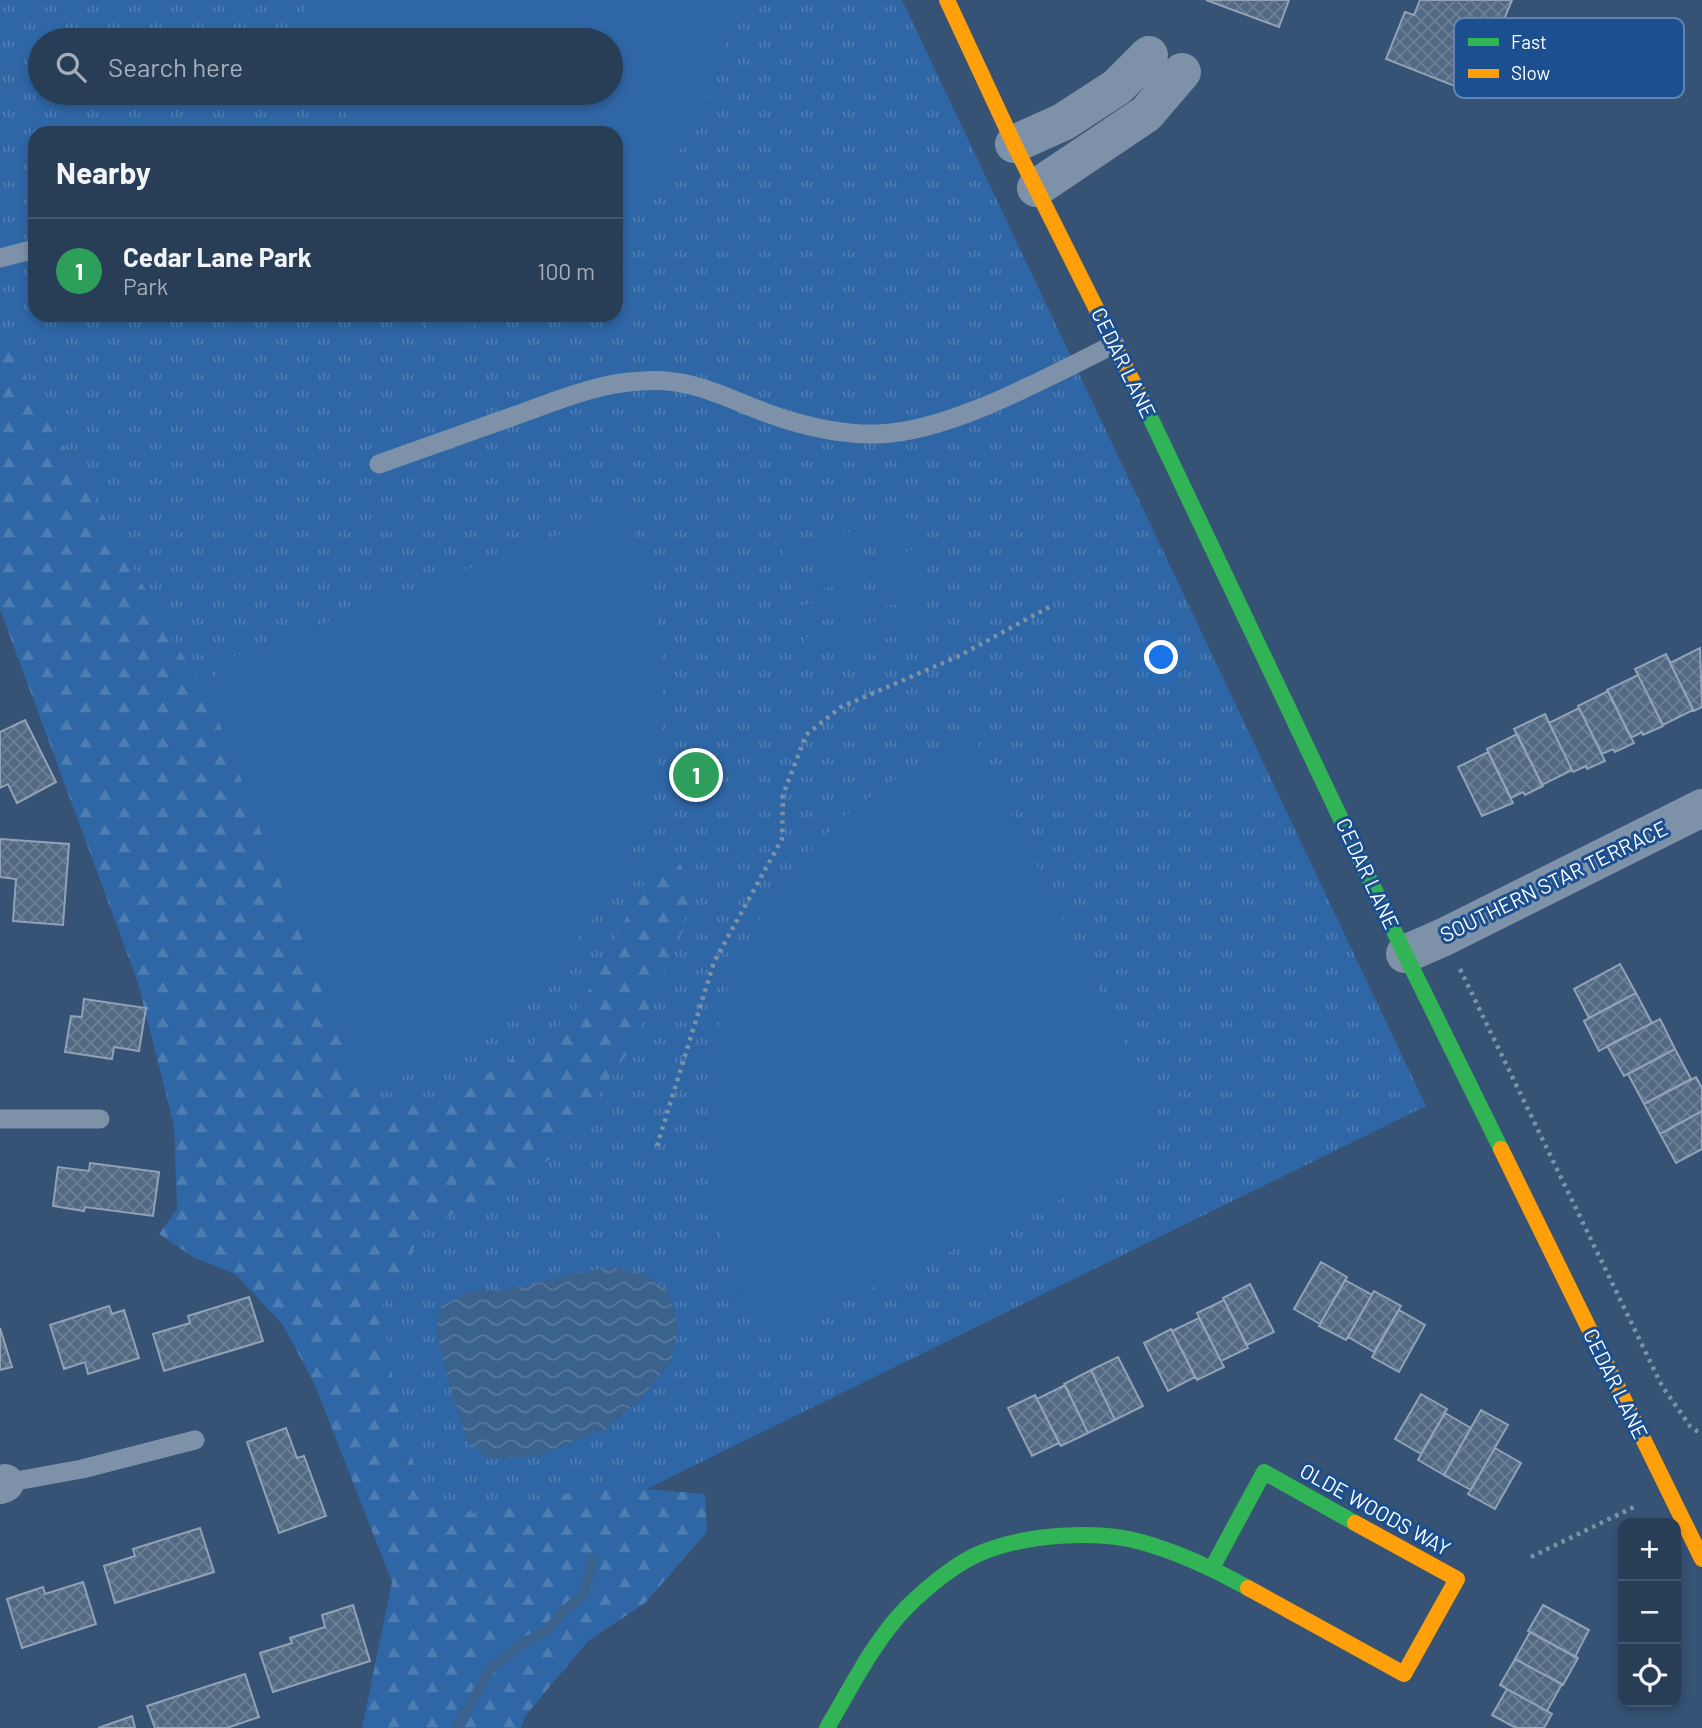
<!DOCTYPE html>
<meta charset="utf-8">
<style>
:root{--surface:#283e57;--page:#344961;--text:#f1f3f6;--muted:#a5aeba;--line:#44576d;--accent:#90b9f0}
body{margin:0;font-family:Barlow,sans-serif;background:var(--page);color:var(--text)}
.controls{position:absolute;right:21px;bottom:21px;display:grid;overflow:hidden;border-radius:14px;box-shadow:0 4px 10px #0003}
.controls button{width:63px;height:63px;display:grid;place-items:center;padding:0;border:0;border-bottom:2px solid var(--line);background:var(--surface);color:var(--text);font:35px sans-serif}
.you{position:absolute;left:1162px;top:658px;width:24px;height:24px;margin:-18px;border:5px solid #fff;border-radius:50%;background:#1a73e8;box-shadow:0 0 0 10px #1a73e833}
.badge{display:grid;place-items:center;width:46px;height:46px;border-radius:50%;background:var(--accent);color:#fff;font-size:23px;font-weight:700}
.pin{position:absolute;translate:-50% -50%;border:4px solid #fff;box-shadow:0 2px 7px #0006}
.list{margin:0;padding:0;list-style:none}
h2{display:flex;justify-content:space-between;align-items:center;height:91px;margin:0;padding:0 28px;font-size:30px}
h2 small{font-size:23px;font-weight:400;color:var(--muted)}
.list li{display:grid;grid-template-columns:46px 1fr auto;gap:21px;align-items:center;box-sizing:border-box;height:105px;padding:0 28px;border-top:2px solid var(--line)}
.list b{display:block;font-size:26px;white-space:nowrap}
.list p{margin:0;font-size:23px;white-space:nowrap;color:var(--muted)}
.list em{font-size:23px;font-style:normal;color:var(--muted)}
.icon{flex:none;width:38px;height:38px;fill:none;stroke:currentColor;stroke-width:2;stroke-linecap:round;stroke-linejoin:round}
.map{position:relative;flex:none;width:1702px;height:1728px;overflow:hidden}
.search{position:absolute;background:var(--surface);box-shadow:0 4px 10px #0003;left:28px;top:28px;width:595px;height:77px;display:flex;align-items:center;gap:18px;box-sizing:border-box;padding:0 24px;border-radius:38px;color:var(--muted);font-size:26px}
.panel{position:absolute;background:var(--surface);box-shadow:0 4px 10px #0003;left:28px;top:126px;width:595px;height:196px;border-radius:21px}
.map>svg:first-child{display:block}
</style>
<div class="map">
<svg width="1702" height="1728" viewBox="0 0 1702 1728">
<defs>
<pattern id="grass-tufts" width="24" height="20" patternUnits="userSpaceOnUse" patternTransform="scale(1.75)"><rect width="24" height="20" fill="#2f66a5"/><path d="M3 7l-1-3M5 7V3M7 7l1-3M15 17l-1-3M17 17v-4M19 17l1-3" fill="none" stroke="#4e7db2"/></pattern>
<pattern id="forest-firs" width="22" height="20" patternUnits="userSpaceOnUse" patternTransform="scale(1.75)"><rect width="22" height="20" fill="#2f66a5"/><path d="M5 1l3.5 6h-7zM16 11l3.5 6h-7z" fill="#4e7db2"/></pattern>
<pattern id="water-waves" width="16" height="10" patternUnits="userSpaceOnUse" patternTransform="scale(1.75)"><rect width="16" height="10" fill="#3b618d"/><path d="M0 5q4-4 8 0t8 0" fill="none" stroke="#58799e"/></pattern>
<pattern id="building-cross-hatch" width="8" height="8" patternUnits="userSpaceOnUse" patternTransform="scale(1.75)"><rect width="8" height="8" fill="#526984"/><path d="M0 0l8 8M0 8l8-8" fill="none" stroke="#6c8096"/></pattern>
</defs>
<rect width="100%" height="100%" fill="#365274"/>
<path fill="url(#grass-tufts)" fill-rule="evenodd" d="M0 0H902L1426 1106 429 1596 0 444ZM40 40H611V93H40ZM35 133H616V315H35Z"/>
<path fill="url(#forest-firs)" d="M0 343 9 350 137 574 171 638 208 693 362 1093 428 1108 503 1065 577 1012 660 853 677 855 690 887 683 930 632 1047 554 1157 423 1231 382 1304 395 1398 424 1501 480 1515 601 1485 705 1494 707 1532 645 1603 588 1641 526 1715 521 1728H362L392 1582 314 1383 283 1325 235 1274 193 1257 159 1234 177 1209 174 1126 138 983 0 609Z"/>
<path fill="#2f66a5" d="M302 0H733C724 80 676 176 616 230V133H353L338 93H611V40H318Z
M422 315H500L432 342Z
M626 509 648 573 659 634 663 695 660 754 643 823 621 879 581 935 543 978 489 1029 446 1059 361 1093 208 693 221 662Z
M911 518 915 536 786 564 782 547Z
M918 549 922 567 793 595 789 577Z
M925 579 929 597 800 625 796 607Z
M932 609 936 627 807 655 803 638Z
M974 737 1164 1124 1150 1157 763 1339 734 1277 715 1219 707 1141 712 1058 728 986 757 924 796 865 846 814 904 773Z"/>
<path fill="url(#water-waves)" d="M613 1267 647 1275 668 1291 678 1326 671 1361 639 1401 606 1429 537 1456 490 1459 468 1443 451 1391 436 1330 441 1306 469 1292 515 1288 568 1275Z"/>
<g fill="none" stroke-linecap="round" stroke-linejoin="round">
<path stroke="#3b618d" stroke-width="10" d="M457 1728 490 1669 521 1644 548 1630 562 1613 584 1594 593 1558"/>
</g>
<path fill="url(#building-cross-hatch)" stroke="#92a2b6" stroke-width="2" d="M1206 0H1289L1279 27Z
M1420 0H1512L1498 34 1509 38 1485 98 1386 59 1405 12 1414 15Z
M1700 648 1702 707 1694 711 1670 663Z
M1666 654 1693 710 1663 725 1635 669Z
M1638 675 1663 726 1643 735 1642 732 1631 738 1607 690Z
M1608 691 1634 743 1615 752 1613 749 1602 754 1578 706Z
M1579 708 1605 761 1587 769 1586 766 1573 772 1549 723Z
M1545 714 1572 770 1542 785 1514 729Z
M25 720 56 782 17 803 8 784 0 788V732Z
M1517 734 1543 786 1525 795 1523 792 1511 798 1487 749Z
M1488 752 1513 803 1482 816 1458 767Z
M0 839 69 844 63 925 13 921 16 879 0 877Z
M1620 964 1636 993 1589 1018 1574 989Z
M1636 993 1652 1023 1599 1051 1584 1021Z
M84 999 146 1008 139 1051 114 1047 112 1059 65 1052 71 1016 82 1017Z
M1660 1019 1675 1049 1624 1076 1607 1046Z
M1675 1049 1691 1079 1644 1104 1628 1074Z
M1696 1077 1702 1088V1111L1660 1134 1644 1104Z
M1702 1111V1149L1676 1163 1660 1134Z
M90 1163 159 1172 153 1216 85 1207 84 1211 53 1206 58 1167 89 1171Z
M1321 1262 1347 1277 1320 1324 1294 1309Z
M1345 1280 1372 1295 1346 1340 1319 1326Z
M1250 1284 1274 1332 1247 1345 1223 1298Z
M1374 1291 1401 1306 1374 1352 1348 1337Z
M249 1297 263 1341 164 1371 153 1334 190 1323 188 1316Z
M1224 1300 1248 1348 1221 1361 1197 1313Z
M109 1306 112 1314 124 1310 139 1358 88 1374 85 1362 64 1369 50 1325Z
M1399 1310 1425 1325 1399 1372 1372 1357Z
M1199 1318 1224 1367 1197 1380 1172 1331Z
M0 1328 12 1367 0 1370Z
M1171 1329 1195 1377 1168 1391 1144 1343Z
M1118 1357 1143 1406 1115 1420 1091 1370Z
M1091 1370 1115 1420 1088 1433 1064 1384Z
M1065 1385 1088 1433 1061 1446 1037 1399Z
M1421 1394 1447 1409 1421 1454 1395 1439Z
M1035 1395 1059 1443 1032 1456 1008 1408Z
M1481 1410 1508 1425 1471 1490 1444 1475Z
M1445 1413 1471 1428 1444 1475 1418 1460Z
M286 1428 297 1458 304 1456 326 1516 279 1533 247 1442Z
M1495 1448 1521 1463 1495 1509 1468 1494Z
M200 1528 214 1572 115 1603 104 1566 135 1556 133 1549Z
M83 1582 96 1624 22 1648 7 1599 43 1587 45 1594Z
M353 1605 370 1661 273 1692 260 1653 292 1643 290 1638 325 1627 322 1615Z
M1543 1605 1589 1630 1575 1657 1528 1631Z
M1530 1632 1578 1658 1563 1685 1515 1659Z
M1515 1659 1562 1684 1547 1711 1500 1685Z
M245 1674 259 1717 227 1728H155L147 1706Z
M1507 1689 1552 1714 1544 1728H1516L1492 1715Z
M132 1716 135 1728H98Z"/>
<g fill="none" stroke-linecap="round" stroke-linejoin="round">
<path stroke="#7d92a8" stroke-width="4.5" stroke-dasharray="3.5 5" stroke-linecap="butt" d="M1460 969 1662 1386 1690 1426 1702 1435
M657 1146 714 962 782 839 783 795 806 735 841 707 959 656 1051 606
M1531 1557 1638 1505"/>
<path stroke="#7d92a8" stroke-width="19" d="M0 258 35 249
M379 464C424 448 469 432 514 416 556 401 597 383 642 381 699 377 733 403 784 419 813 428 847 435 878 434 951 432 1049 376 1115 344
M0 1119H100
M5 1483 82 1469 195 1440"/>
<path stroke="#7d92a8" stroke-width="38" d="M1014 144 1063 122 1117 87 1149 55
M1036 188 1146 114 1182 72
M1405 954 1444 937 1702 808
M0 1485 5 1483"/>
<path stroke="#30b455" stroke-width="16" d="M1141 398 1405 954 1501 1149
M1212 1568 1264 1472 1355 1523
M827 1728C851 1688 873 1642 906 1608 926 1588 957 1562 983 1552 1025 1535 1097 1529 1141 1542 1178 1552 1214 1569 1248 1588"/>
<path stroke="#ff9f0a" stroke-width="16" d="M947 0 1014 144 1141 398
M1501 1149 1702 1559
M1248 1588 1404 1674 1457 1579 1355 1523"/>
</g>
<g text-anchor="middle" stroke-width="6" stroke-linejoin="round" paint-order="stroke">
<g font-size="21" fill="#fff" stroke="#1b4f8f">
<text transform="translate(1123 363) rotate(64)" y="7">CEDAR LANE</text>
<text transform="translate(1367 874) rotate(65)" y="7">CEDAR LANE</text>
<text transform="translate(1554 882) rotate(-26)" y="7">SOUTHERN STAR TERRACE</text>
<text transform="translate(1615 1384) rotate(64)" y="7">CEDAR LANE</text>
<text transform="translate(1375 1510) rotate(29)" y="7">OLDE WOODS WAY</text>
</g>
</g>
<rect x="1454" y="18" width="230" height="80" rx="10" fill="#1b4f8f" stroke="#5f84b1" stroke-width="2"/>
<rect x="1468" y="38" width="31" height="8" fill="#30b455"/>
<rect x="1468" y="69" width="31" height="9" fill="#ff9f0a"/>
<g font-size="19" fill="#fff">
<text x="1511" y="49">Fast</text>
<text x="1511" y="80">Slow</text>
</g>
</svg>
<div class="controls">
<button>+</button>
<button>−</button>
<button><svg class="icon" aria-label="locate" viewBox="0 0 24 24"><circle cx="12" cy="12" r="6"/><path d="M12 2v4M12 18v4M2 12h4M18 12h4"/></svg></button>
</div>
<div class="you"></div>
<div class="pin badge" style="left:696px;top:775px;background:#2e9e5b">1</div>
<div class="search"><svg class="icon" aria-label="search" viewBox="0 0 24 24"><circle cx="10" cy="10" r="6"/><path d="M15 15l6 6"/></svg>Search here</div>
<section class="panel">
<h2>Nearby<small></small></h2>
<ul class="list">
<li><span class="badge" style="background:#2e9e5b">1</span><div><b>Cedar Lane Park</b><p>Park</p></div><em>100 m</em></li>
</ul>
</section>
</div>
